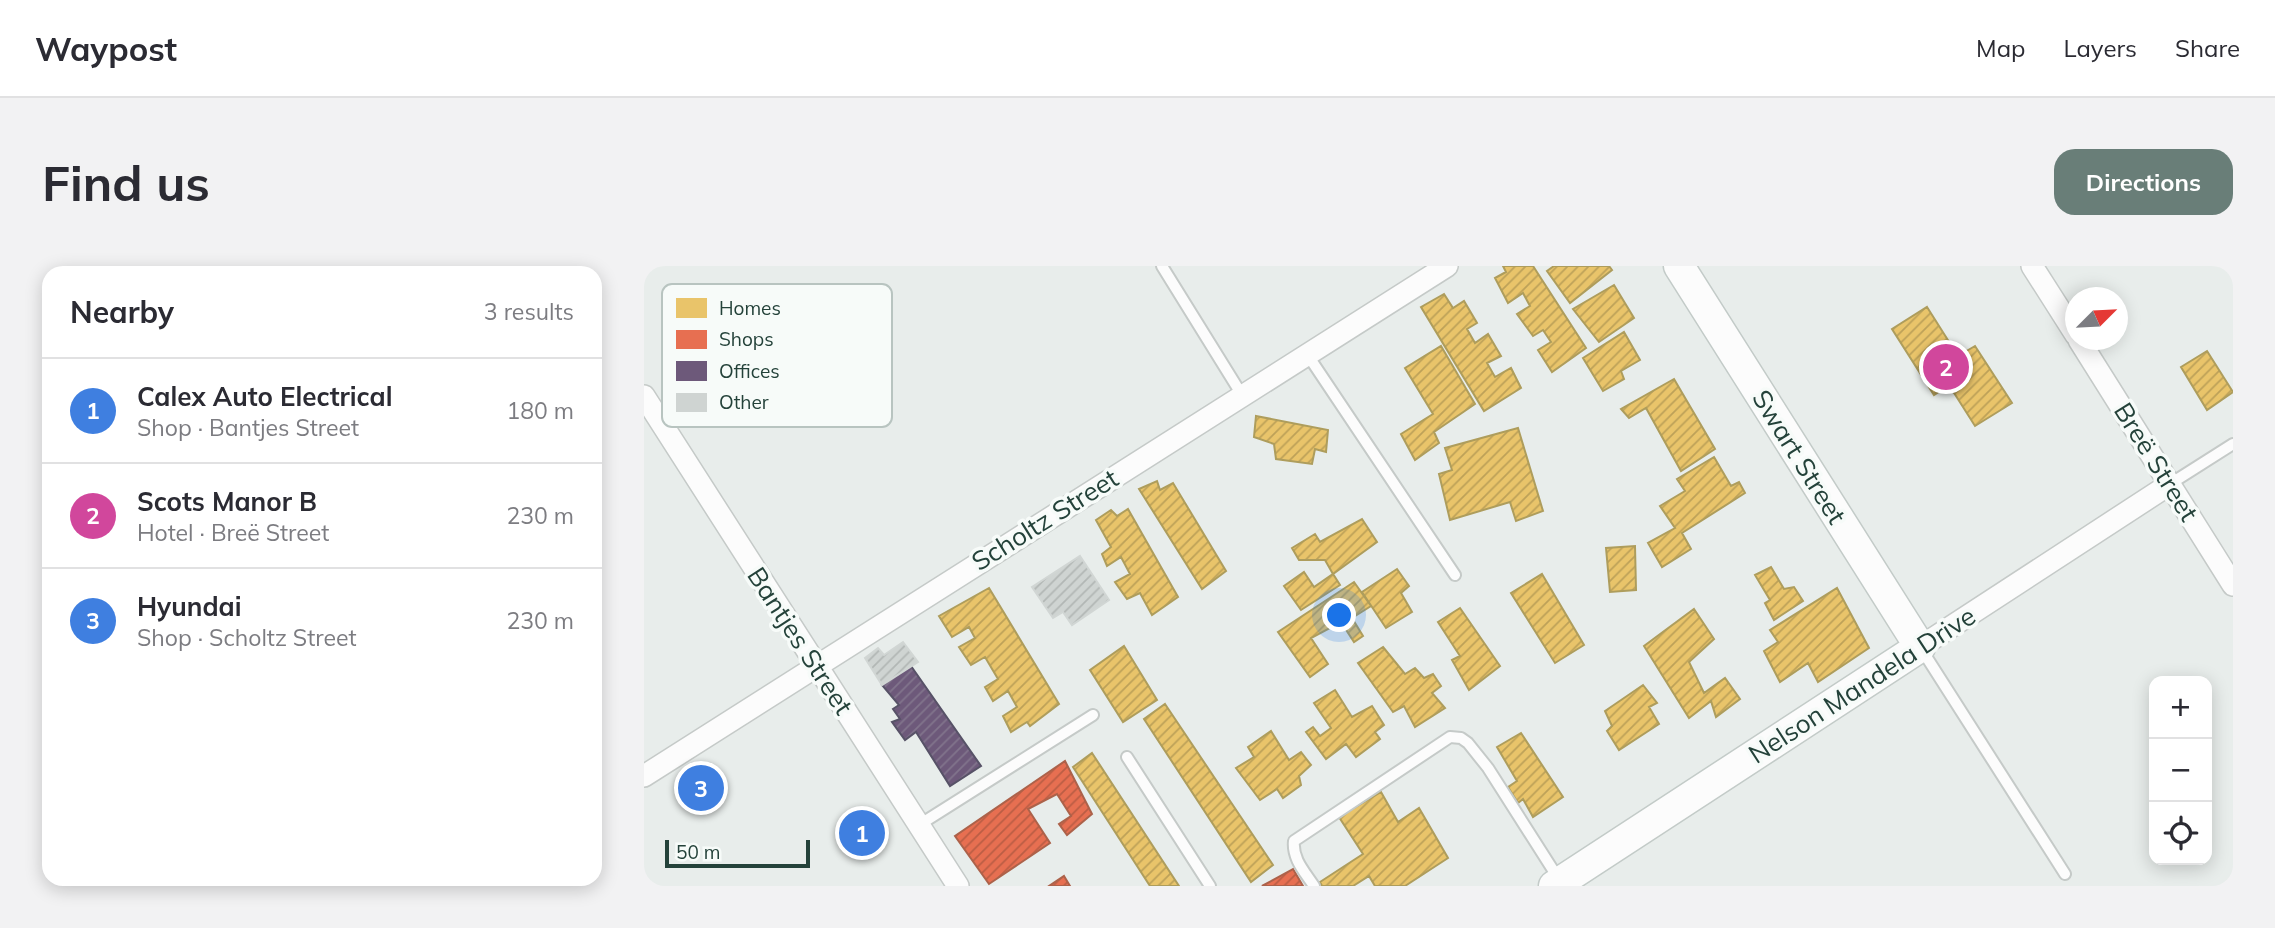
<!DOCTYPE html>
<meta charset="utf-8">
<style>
:root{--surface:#fff;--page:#f2f2f3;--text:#2b2b33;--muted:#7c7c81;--line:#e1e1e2;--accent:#697e78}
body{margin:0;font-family:Mulish,sans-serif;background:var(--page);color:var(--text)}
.controls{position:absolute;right:21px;bottom:21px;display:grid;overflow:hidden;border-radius:14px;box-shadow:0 4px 18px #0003}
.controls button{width:63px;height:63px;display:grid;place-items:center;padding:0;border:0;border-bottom:2px solid var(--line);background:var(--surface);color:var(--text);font:35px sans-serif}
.compass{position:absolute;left:1421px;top:21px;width:63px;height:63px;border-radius:50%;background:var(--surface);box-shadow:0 4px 18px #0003;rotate:66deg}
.scale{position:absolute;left:21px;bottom:18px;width:145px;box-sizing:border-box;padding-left:7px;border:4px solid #24423a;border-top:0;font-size:19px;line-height:24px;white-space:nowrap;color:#24423a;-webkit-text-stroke:5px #f7fbf9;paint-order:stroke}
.you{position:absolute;left:696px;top:350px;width:24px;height:24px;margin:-18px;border:5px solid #fff;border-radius:50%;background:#1a73e8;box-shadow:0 0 0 10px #1a73e833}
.badge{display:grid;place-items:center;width:46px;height:46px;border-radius:50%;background:var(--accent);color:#fff;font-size:23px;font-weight:700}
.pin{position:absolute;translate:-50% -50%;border:4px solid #fff;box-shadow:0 2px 7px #0006}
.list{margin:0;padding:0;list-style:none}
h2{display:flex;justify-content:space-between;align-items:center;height:91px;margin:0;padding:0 28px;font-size:30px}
h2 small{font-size:23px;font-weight:400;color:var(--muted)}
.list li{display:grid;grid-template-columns:46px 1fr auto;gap:21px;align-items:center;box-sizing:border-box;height:105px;padding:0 28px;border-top:2px solid var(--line)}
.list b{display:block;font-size:26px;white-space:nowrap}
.list p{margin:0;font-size:23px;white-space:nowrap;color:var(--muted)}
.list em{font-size:23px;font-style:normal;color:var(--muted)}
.icon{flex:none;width:38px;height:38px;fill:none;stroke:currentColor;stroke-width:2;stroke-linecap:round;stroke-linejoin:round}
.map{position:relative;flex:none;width:1589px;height:620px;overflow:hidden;border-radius:21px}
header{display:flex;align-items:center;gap:42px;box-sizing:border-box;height:98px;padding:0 35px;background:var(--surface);border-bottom:2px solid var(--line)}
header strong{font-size:33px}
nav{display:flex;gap:38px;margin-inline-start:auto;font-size:24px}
.intro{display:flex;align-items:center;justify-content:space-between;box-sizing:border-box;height:168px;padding:0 42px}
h1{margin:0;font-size:49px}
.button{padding:18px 32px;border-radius:21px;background:var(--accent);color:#fff;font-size:24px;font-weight:700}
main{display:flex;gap:42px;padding:0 42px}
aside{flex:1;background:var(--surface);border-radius:21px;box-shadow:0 4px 18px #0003}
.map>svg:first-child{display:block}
</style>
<header>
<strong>Waypost</strong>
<nav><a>Map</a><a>Layers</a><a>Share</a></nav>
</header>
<div class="intro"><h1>Find us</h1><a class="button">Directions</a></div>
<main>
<aside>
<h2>Nearby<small>3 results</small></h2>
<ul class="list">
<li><span class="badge" style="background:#3f7fe0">1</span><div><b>Calex Auto Electrical</b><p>Shop · Bantjes Street</p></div><em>180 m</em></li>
<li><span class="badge" style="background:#d1479c">2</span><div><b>Scots Manor B</b><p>Hotel · Breë Street</p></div><em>230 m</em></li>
<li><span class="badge" style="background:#3f7fe0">3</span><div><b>Hyundai</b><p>Shop · Scholtz Street</p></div><em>230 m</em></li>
</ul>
</aside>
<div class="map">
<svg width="1589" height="620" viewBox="0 0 1589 620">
<defs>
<pattern id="homes-hatch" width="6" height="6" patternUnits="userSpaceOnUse" patternTransform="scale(1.75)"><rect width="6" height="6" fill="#e9c46a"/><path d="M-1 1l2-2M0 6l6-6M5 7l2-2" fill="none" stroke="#bda158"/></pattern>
<pattern id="shops-hatch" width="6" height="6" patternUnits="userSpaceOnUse" patternTransform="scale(1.75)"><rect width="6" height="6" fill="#e76f51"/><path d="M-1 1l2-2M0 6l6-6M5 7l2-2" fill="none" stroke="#bb5d44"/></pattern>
<pattern id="offices-hatch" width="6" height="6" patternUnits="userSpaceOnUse" patternTransform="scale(1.75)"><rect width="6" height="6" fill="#6d597a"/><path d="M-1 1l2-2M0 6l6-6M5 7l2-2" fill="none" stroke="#81748c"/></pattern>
<pattern id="building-hatch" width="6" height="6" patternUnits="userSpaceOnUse" patternTransform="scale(1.75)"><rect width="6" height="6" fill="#cfd4d2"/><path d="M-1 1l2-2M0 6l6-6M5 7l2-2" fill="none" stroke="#b2b7b5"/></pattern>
</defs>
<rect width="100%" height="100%" fill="#e8edeb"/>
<path fill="url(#homes-hatch)" stroke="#ae9d5c" stroke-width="2" d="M859 0H889L942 82 908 106 894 84 907 76 899 64 889 70 873 48 886 40 879 27 864 37 851 12 862 6Z
M910 0H965L968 4 926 37 903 5Z
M970 19 990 52 955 76 929 43Z
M800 28 809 42 820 35 833 57 823 63 831 77 844 68 857 90 843 97 851 111 867 102 877 122 840 145 777 41Z
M1283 41 1314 90 1331 80 1368 137 1331 160 1305 119 1290 129 1248 63Z
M980 66 996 94 977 105 980 113 959 125 939 92Z
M797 80 831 138 790 166 795 177 771 194 757 168 789 148 761 102Z
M1563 85 1589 126 1563 144 1537 101Z
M1030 113 1071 183 1037 205 1002 142 985 152 977 143Z
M612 150 684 164 682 186 671 183 668 198 632 193 630 178 610 171Z
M874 162 899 245 872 255 866 236 806 254 795 208 808 204 801 182Z
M1070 191 1087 220 1095 216 1101 227 1038 267 1047 283 1018 301 1004 277 1031 262 1016 240 1041 225 1033 213Z
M513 215 516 224 529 217 582 305 558 323 495 223Z
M484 243 534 331 508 349 496 327 483 333 471 316 486 308 477 291 463 300 458 288 467 281 452 254 467 244 473 250Z
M718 253 733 276 689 308 681 294H655L648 282 671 268 676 276Z
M991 280 992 324 966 326 962 282Z
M1127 301 1140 323 1150 321 1159 335 1130 354 1121 337 1126 334 1111 309Z
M753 303 765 320 757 327 768 346 742 362 718 326Z
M660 306 670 321 689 308 696 319 657 344 640 320Z
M898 308 940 379 911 397 867 327Z
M710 316 727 340 708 352 719 370 710 376 697 356 667 372 684 398 666 411 634 366Z
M345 322 415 438 386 460 383 456 367 466 359 450 373 441 364 425 349 435 341 421 354 413 341 391 327 399 315 381 331 372 325 361 308 371 295 350Z
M1193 322 1225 382 1174 416 1164 397 1136 416 1120 385 1134 376 1126 364Z
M816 342 856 400 825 424 808 394 816 390 794 356Z
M1050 343 1070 373 1045 396 1060 427 1081 412 1096 433 1072 451 1067 435 1045 452 1000 380Z
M480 380 513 434 479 456 446 404Z
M739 381 761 408 771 402 780 412 789 408 797 420 788 427 801 442 771 461 760 440 749 446 714 397Z
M999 419 1013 437 1005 441 1015 458 975 484 963 465 968 460 961 445Z
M691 424 708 451 728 440 740 459 731 466 736 473 712 491 702 478 682 493 662 466 669 461 676 470 687 462 670 437Z
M521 438 629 599 607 616 500 453Z
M627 465 645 494 657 486 667 499 655 510 657 519 639 532 633 523 616 534 592 502 610 491 604 481Z
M877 467 919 531 889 551 879 533 874 537 864 521 873 515 853 481Z
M448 487 535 620H506L429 501Z
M737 526 754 556 775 542 804 592 761 620H731L725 610 709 620H678L676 616 719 588 695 551Z"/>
<path fill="url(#shops-hatch)" stroke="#ac624a" stroke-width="2" d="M421 495 448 548 423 569 415 558 427 550 413 528 384 543 406 577 345 618 311 570Z
M649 603 659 620H618Z
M420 610 426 620H405Z"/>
<path fill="url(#offices-hatch)" stroke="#575267" stroke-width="2" d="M267 400 337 500 306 520 272 466 261 474 248 456 256 453 249 443 255 439 238 419Z"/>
<path fill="url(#building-hatch)" stroke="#d1d6d4" stroke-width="2" d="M436 290 465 334 428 359 419 346 409 352 388 321Z
M259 376 274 396 238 419 221 392 234 382 240 389Z"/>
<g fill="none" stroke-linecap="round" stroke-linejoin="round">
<defs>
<path id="service" d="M518 0 598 129
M663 88 811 309
M1526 218 1589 178
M1278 384 1421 608
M483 491 566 620
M275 559 449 449
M670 620C661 606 648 593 650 575L806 471 817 472 824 477 844 502 916 615"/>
<path id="minor" d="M1388 0 1432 69
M1435 74 1589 319
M0 130 314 620
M1276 381 1526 218
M0 510 803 0"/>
<path id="secondary" d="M910 620 1276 381 1035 0"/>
</defs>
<use href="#service" stroke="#c5cac8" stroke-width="14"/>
<use href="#minor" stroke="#c5cac8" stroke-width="24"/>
<use href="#secondary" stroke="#c3cbc8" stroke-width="33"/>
<use href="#service" stroke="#fcfcfc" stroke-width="10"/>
<use href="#minor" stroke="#fcfcfc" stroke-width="21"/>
<use href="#secondary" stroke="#fcfcfc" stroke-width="30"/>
</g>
<g text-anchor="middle" stroke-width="7" stroke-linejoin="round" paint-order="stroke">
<g font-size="26" fill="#24423a" stroke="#f7fbf9">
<text transform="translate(1155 191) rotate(58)" y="9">Swart Street</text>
<text transform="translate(1512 196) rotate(58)" y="9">Breë Street</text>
<text transform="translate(401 254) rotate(-32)" y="9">Scholtz Street</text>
<text transform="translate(156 375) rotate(57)" y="9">Bantjes Street</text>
<text transform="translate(1218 419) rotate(-33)" y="9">Nelson Mandela Drive</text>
</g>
</g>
<rect x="18" y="18" width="230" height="143" rx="10" fill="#f7fbf9" stroke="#b8c4c0" stroke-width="2"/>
<rect x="32" y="32" width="31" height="20" fill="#e9c46a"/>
<rect x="32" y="64" width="31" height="19" fill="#e76f51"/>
<rect x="32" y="95" width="31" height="20" fill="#6d597a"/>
<rect x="32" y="127" width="31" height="19" fill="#cfd4d2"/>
<g font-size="19" fill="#24423a">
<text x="75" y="49">Homes</text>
<text x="75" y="80">Shops</text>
<text x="75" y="112">Offices</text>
<text x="75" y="143">Other</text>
</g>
</svg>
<div class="controls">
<button>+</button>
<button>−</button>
<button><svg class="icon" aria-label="locate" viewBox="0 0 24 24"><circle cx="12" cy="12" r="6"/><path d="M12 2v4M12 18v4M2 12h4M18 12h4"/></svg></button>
</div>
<svg class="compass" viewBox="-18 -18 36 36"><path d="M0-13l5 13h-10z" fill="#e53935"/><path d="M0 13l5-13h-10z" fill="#7c7c81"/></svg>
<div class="scale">50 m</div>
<div class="you"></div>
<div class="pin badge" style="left:218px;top:567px;background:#3f7fe0">1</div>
<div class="pin badge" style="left:1302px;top:101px;background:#d1479c">2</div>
<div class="pin badge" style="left:57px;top:522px;background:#3f7fe0">3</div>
</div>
</main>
